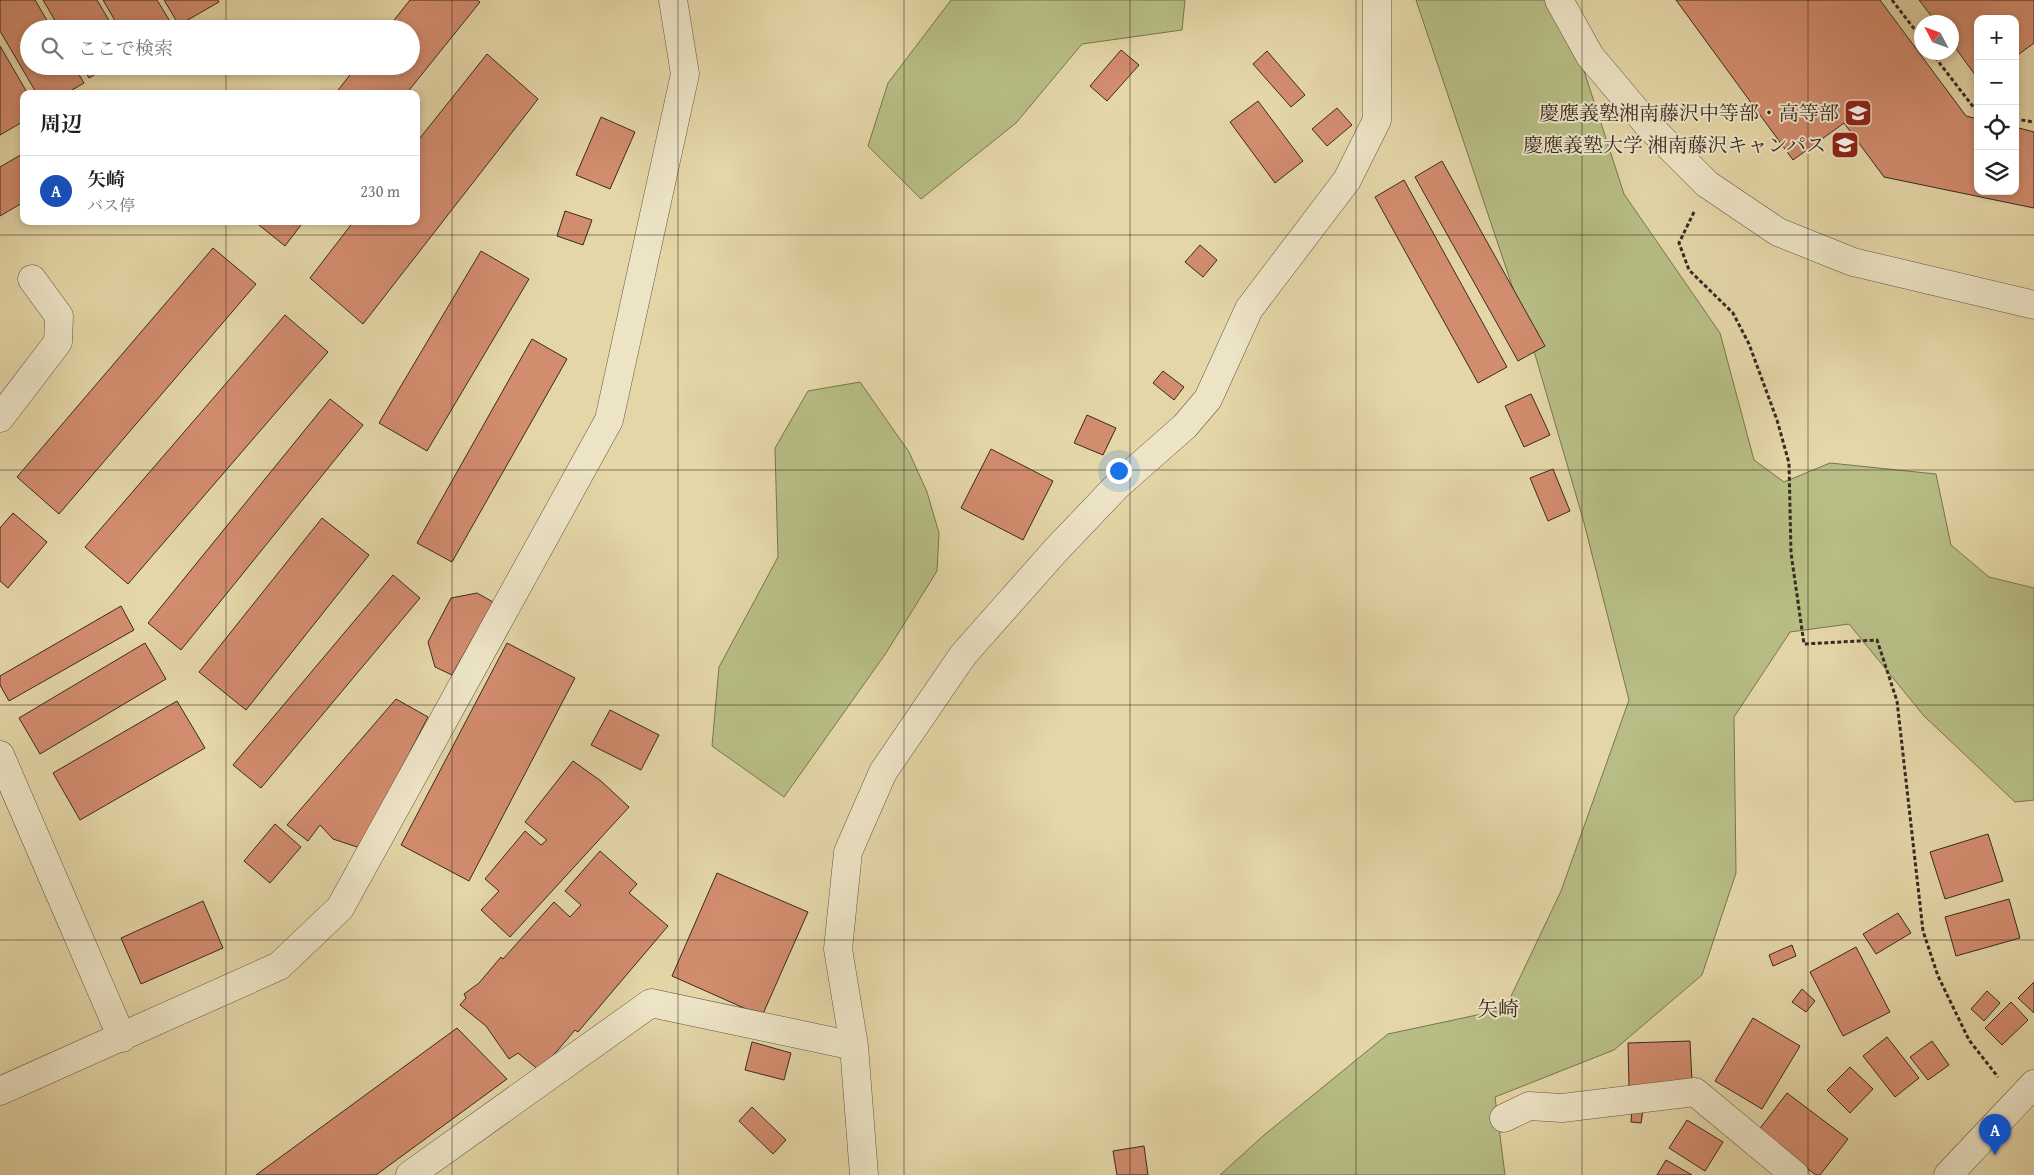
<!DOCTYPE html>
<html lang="ja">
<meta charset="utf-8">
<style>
:root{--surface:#fff;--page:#f6f6f6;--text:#222;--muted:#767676;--line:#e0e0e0;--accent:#8f2418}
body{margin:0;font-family:"Gentium Book Plus","Noto Serif JP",serif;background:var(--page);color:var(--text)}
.controls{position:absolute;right:15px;top:15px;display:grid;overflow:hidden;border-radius:10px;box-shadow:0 2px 8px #0003}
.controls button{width:45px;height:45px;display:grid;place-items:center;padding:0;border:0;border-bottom:1px solid var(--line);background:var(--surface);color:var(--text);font:25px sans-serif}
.compass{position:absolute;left:1914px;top:15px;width:45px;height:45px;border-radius:50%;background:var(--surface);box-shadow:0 2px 8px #0003;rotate:311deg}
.you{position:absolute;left:1118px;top:470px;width:18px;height:18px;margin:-12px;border:4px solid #fff;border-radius:50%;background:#1a73e8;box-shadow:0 0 0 8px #1a73e833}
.badge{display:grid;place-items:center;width:32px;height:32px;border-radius:50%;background:var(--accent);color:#fff;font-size:16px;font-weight:700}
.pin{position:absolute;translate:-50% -41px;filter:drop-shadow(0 1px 2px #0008)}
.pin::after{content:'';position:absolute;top:26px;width:18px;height:15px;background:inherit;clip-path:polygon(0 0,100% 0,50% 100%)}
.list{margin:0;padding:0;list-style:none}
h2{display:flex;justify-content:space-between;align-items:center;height:65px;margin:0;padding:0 20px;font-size:21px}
h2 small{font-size:16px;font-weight:400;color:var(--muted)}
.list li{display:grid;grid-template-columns:32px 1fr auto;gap:15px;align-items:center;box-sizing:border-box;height:70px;padding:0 20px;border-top:1px solid var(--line)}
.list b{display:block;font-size:19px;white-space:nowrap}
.list p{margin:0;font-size:16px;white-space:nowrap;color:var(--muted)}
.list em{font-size:16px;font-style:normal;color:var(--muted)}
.icon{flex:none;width:28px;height:28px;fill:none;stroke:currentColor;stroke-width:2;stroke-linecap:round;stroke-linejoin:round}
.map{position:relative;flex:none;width:2034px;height:1175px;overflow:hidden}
.search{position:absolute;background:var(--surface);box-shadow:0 2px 8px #0003;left:20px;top:20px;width:400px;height:55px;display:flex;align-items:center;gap:12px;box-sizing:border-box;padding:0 18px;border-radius:28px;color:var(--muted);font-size:19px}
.panel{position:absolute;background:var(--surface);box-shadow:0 2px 8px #0003;left:20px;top:90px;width:400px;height:135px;border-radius:10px}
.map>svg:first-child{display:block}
</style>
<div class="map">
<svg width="2034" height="1175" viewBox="0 0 2034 1175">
<rect width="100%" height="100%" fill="#e4d6a7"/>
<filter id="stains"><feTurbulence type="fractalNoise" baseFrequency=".004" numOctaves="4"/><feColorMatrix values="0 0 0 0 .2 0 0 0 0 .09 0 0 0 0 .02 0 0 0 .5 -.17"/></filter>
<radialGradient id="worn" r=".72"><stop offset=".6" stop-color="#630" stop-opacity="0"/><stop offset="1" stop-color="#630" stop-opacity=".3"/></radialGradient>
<path fill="#b7bd84" stroke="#787454" d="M951 0H1185L1182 30 1082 44 1016 123 921 199 868 146 888 83Z
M1416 0H1561L1624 194 1720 333 1754 460 1784 482 1830 463 1936 474 1951 545 1989 577 2034 588V800L2015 802 1924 716 1849 624 1790 632 1734 717 1736 873 1702 975 1614 1050 1495 1097 1505 1175H1220L1263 1136 1388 1034 1505 1009 1561 891 1629 700 1583 519 1534 351Z
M860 382 909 452 927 492 939 533 937 571 886 653 784 797 712 746 719 667 778 557 775 448 808 391Z"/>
<path fill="#d28c6e" stroke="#382a24" d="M0 0H35L52 29H29V66H74L84 83 65 94H37L0 31Z
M43 0H97L114 29H60Z
M103 0H157L174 28 120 29Z
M164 0H218L219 2 179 25Z
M410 0H477L480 2 406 94H335L357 66H411V29H387Z
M1676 0H1880L1966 116 1978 119V191H2015V127L2034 132V208L1884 177 1844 123 1793 160Z
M1919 0H2034V43L2015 57V19H1978V79L1952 43V22H1936Z
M0 46 28 94H24V121L0 135Z
M1121 50 1139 65 1107 101 1090 86Z
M1267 51 1305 95 1291 107 1253 64Z
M487 54 538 99 363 324 310 278 354 221H416V143Z
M82 66H109L89 78Z
M1258 101 1303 161 1275 183 1230 122Z
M1337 108 1352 125 1327 146 1312 129Z
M601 117 635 132 610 189 576 175Z
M24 153V202L0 216V167Z
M1442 161 1545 346 1518 361 1415 177Z
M1404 180 1507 367 1478 383 1375 197Z
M565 211 592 220 583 245 557 236Z
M254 221H304L285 246Z
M1200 245 1217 260 1203 277 1185 262Z
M213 248 256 284 59 514 17 477Z
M481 251 529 279 427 451 379 423Z
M285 315 328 352 128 584 85 547Z
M532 339 567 359 452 562 417 543Z
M1163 371 1184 387 1174 400 1153 383Z
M1531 394 1550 435 1524 447 1505 406Z
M330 399 363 425 181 650 148 623Z
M1087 415 1116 428 1103 455 1074 443Z
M991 449 1053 481 1023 540 961 508Z
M1553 469 1570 511 1548 521 1530 478Z
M13 513 47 542 8 588 0 581V528Z
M322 518 369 555 246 710 199 672Z
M393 575 420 598 261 788 233 765Z
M477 593 493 602 452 675 435 667 428 642 451 598Z
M121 606 134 630 9 701 0 685V676Z
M145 643 166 679 40 754 19 718Z
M507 643 575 678 469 881 401 845Z
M396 699 428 717 360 848 333 839 320 825 308 841 287 825Z
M177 701 205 748 80 820 53 773Z
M610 710 659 735 641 770 591 745Z
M573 761 601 781 629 807 510 937 481 910 499 891 485 879 525 831 541 845 547 840 525 822Z
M275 824 301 847 270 883 244 861Z
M1988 834 2003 881 1945 899 1930 852Z
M600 851 637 884 629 893 668 926 578 1032 575 1030 540 1071 518 1053 509 1059 486 1026 460 1005 466 998 464 994 479 983 501 957 503 959 554 902 570 917 581 905 565 891Z
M717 873 808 912 762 1016 672 976Z
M2009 899 2020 938 1956 956 1945 917Z
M203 901 223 948 141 984 121 938Z
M1898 913 1911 933 1876 954 1863 934Z
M1792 945 1796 956 1773 966 1769 955Z
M1856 947 1890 1012 1843 1036 1810 972Z
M2034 982V1013L2018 998Z
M1802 989 1815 1001 1806 1012 1792 1002Z
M1987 991 2000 1003 1984 1021 1971 1009Z
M2011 1002 2028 1020 2002 1045 1985 1028Z
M1753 1018 1800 1046 1762 1109 1715 1081Z
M457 1028 507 1079 376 1175H256Z
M1887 1037 1919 1078 1895 1097 1863 1056Z
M1690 1041 1692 1083 1629 1086 1628 1043Z
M1932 1041 1949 1065 1928 1080 1910 1057Z
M752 1042 791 1053 784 1080 745 1070Z
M1850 1067 1873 1089 1850 1113 1827 1090Z
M1787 1093 1848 1139 1820 1175H1816L1758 1131Z
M752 1107 786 1140 773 1154 739 1121Z
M1632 1109 1643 1110 1641 1123 1631 1122Z
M1687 1120 1723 1142 1705 1171 1669 1148Z
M1144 1146 1148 1175H1117L1113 1151Z
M1666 1160 1692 1175H1657Z"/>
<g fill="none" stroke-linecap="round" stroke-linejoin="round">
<defs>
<path id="minor" d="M1559 0 1590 56 1648 125 1707 184 1778 232 1853 262 2034 305
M0 418 58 342 59 316 32 279
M0 755 122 1038
M0 1091 279 966 340 908 609 420 685 74 673 0
M1504 1118 1529 1106 1562 1108 1695 1092 1795 1175
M410 1175 651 1003 854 1046
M864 1175 854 1046 838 949 848 852 883 772 963 655 1056 550 1117 486 1185 426 1208 399 1249 309 1347 180 1377 120V0
M1948 1175 2034 1084"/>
</defs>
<use href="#minor" stroke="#635545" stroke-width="29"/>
<path stroke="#382a24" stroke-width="3" stroke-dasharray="4 2.5" stroke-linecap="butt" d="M1892 0 1922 39
M1931 52 1978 113
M2015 119 2034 122
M1694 212 1679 243 1689 270 1733 313 1749 344 1777 420 1789 463 1791 553 1804 644 1877 640 1897 701 1923 931 1938 976 1969 1040 1998 1077"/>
<use href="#minor" stroke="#ede4c6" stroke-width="28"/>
</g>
<path fill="none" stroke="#382a24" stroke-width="1" stroke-opacity="0.55" d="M226 0V29M452 0V1175M678 0V1175M904 0V1175M1130 0V1175M1356 0V1175M1582 0V1175M1808 0V1175M226 66V94M226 221V1175M0 235H2034M0 470H2034M0 705H2034M0 940H2034"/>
<defs>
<symbol id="school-square" viewBox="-11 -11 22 22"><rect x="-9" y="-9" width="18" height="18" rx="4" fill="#8f2418" stroke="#ede4c6"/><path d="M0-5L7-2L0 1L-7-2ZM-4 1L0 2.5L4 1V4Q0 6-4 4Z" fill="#fff"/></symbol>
<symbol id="university-square" viewBox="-11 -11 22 22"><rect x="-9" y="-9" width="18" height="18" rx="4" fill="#8f2418" stroke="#ede4c6"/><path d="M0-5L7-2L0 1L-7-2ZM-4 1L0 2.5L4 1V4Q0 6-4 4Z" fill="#fff"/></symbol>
</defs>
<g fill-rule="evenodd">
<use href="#school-square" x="1842" y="97" width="32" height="32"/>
<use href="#university-square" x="1829" y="129" width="32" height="32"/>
</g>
<g text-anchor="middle" stroke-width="4" stroke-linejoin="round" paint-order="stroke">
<g font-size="20" fill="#382a24" stroke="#ede4c6" text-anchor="end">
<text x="1839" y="120">慶應義塾湘南藤沢中等部・高等部</text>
<text x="1826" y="152">慶應義塾大学 湘南藤沢キャンパス</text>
</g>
<g font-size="21" fill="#382a24" stroke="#ede4c6">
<text x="1498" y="1016">矢崎</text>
</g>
</g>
<rect width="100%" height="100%" filter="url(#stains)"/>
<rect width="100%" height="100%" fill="url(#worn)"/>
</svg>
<div class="controls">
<button>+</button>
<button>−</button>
<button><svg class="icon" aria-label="locate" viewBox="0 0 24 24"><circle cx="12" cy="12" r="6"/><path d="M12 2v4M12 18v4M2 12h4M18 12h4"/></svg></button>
<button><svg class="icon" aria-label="layers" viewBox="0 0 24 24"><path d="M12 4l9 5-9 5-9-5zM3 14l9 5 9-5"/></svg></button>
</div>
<svg class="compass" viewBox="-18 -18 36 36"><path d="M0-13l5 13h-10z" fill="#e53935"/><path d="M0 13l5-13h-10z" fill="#767676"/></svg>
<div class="you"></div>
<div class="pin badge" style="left:1995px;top:1155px;background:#1a4fb4">A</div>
<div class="search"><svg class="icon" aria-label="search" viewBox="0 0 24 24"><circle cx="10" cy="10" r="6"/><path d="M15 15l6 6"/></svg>ここで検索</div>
<section class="panel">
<h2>周辺<small></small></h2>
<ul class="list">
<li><span class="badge" style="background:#1a4fb4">A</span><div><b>矢崎</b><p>バス停</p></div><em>230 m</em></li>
</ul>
</section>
</div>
